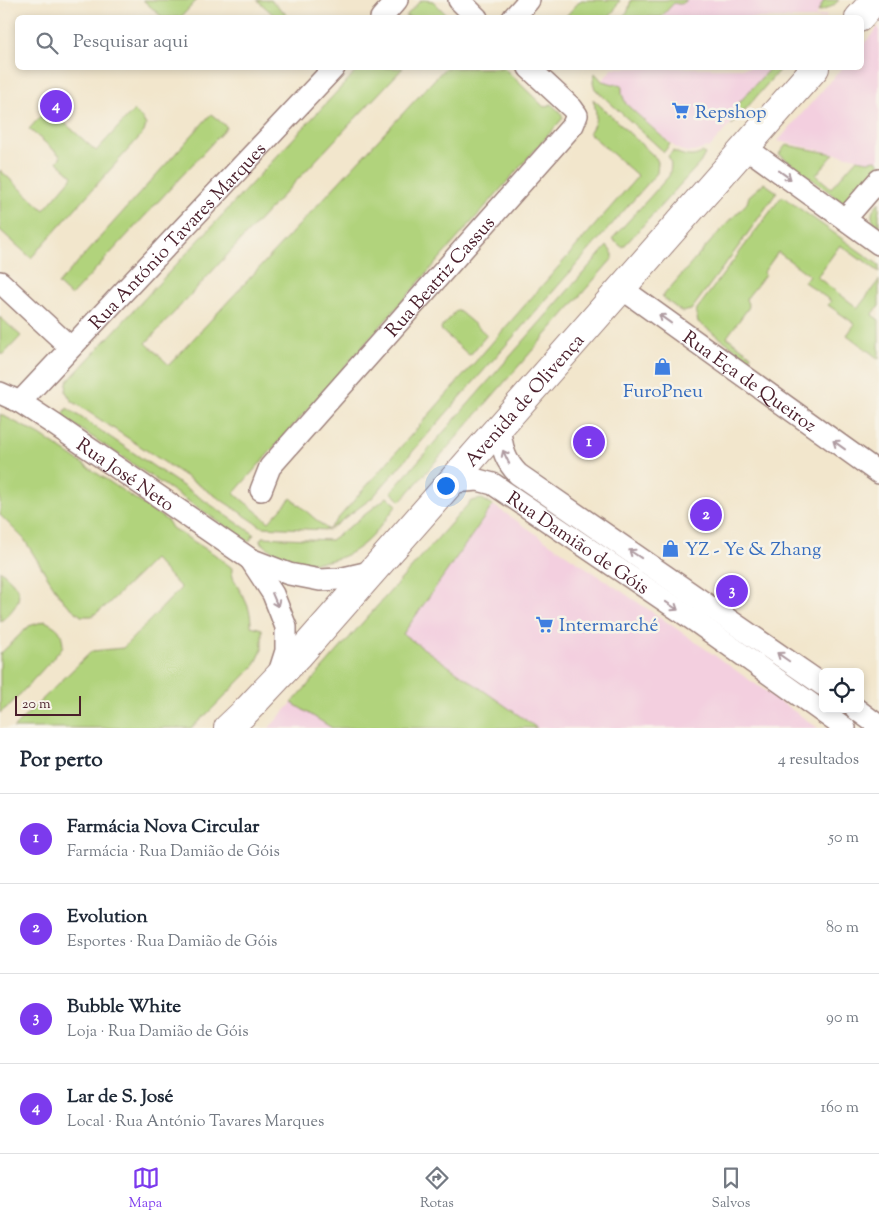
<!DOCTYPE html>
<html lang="pt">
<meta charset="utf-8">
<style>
:root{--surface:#fff;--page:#f6f6f7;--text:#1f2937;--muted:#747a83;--line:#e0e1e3;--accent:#7c3aed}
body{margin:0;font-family:"Sorts Mill Goudy",serif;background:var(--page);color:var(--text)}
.controls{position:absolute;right:15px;bottom:15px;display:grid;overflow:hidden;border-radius:8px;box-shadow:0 2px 8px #0003}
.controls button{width:45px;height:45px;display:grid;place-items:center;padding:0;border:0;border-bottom:1px solid var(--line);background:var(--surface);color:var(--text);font:25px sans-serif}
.scale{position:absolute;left:15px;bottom:12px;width:66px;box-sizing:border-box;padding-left:5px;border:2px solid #4a1f2b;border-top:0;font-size:14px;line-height:18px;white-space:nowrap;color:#4a1f2b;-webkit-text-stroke:4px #f7f3e8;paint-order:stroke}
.you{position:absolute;left:445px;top:485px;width:18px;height:18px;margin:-12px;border:4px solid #fff;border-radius:50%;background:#1a73e8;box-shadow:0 0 0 8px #1a73e833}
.badge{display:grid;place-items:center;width:32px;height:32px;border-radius:50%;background:var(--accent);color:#fff;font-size:16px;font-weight:700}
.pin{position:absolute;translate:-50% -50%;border:2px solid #fff;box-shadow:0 1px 5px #0006}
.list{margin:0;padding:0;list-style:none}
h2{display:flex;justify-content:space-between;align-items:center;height:65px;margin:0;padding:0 20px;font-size:21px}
h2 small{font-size:16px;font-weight:400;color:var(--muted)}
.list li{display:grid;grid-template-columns:32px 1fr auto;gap:15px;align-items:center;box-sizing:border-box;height:90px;padding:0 20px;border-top:1px solid var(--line)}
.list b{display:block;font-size:19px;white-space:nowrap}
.list p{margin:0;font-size:16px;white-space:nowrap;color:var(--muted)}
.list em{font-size:16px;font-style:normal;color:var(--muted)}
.icon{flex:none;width:28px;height:28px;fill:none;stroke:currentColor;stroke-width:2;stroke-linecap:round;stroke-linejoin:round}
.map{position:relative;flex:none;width:879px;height:728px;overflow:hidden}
.search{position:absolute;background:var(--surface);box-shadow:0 2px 8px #0003;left:15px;right:15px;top:15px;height:55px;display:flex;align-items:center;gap:12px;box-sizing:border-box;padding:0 18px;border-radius:8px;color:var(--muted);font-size:19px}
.sheet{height:425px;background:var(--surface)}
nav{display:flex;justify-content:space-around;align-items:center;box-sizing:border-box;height:70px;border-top:1px solid var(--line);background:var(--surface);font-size:14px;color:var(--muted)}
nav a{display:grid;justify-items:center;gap:2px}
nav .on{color:var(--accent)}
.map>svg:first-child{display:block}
</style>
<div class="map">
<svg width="879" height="728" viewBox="0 0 879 728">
<rect width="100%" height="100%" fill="#f7f3e8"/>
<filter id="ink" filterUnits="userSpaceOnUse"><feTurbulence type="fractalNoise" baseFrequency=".02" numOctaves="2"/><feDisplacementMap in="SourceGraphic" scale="10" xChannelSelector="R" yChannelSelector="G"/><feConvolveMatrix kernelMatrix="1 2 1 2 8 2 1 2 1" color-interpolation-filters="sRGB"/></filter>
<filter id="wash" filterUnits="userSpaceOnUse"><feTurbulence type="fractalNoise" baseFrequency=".0096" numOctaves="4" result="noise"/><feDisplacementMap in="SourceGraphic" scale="20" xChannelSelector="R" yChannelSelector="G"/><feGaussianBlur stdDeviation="1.12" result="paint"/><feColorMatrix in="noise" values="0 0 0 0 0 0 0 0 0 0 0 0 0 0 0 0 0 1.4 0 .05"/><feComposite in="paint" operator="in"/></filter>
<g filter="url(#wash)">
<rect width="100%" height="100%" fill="#f2e6cc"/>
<path fill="#f3cfdf" d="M687 0H824L815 17 827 15 825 18H661L674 3H683Z
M879 26V163L778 141 842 68H862V46Z
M613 68H781L709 148 706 147 701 150 694 152H687L680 150 675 147 626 104 622 94 602 81Z
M493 505 667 622 818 728H537L403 634Z
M292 703 332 728H269Z"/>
<path fill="#b1d37b" stroke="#7e7953" d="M143 0H197L181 17 163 18Z
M257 0H271L289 17H276Z
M423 0 433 1 449 17 448 18 405 17 420 1Z
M581 0H620L612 14 609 17H565Z
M631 0H687C683 4 680 5 674 3L661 17H622L628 11Z
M824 0H839C833 7 827 9 818 12Z
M359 68H403L266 213 146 343 169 365 445 68H504L544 107 551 104 560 112 563 118 234 493 269 522 291 498 328 530 638 176 589 133C598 120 597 114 593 99L656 158 658 162 657 173 372 498 330 529 328 530 262 527 259 525 72 401 66 392 67 382Z
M770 68H781L732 125 733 115 737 105Z
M595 73 602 81 622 86V94L626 104 670 144 664 152 595 89 593 82Z
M48 108 96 151 134 110 142 118 146 125 144 132 31 258 0 230V170L44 210 73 176 57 162 61 156 29 129Z
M211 114 227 127 71 296 58 284Z
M786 145 834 154 816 175 831 188 857 159 868 161 876 160 879 162V165L852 196 842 202 779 154Z
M673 151C683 156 694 159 703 152L705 154 700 163 625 245 622 247 612 239 669 176C671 169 672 162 668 156Z
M764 183 777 192 738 247 691 310 682 312 662 297 719 232 747 203 749 196Z
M782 196 879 265V272L862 259 861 260 840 245 817 277 858 308 879 280V306L872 315 879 320V359L847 335 855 324 828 305 831 301 804 282 809 275 778 252 763 273 765 275 746 299 749 307 727 337 751 355 749 359 698 322 696 314 697 309Z
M879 202V211L878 212 879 213V226C868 218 871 211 879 202Z
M607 246 613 254V258L401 501 391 492Z
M456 311H459L486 334V336L471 354 469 355 442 331 441 328Z
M0 317 21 336 3 355 0 353Z
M67 408 254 534 249 542 67 420 63 415Z
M0 414 40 435 168 521 172 528 214 554 232 568C230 579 242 591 246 602 250 610 251 618 251 626L262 629V650L255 665 210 711 191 728H13L92 651 123 648 181 588 154 559 107 605 92 616H81L63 601 42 568 24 539 0 515Z
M387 497 397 505C386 519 375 535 361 546 332 569 286 568 260 541L262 537 331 540 353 524Z
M482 499 493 505 403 634 537 728H332L292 703 371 613 471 501Z
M0 570C5 575 11 579 15 585 26 600 10 613 0 622Z
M45 621C58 628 62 630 63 646L56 655 11 704 0 713V654L29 626Z"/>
</g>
<g filter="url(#ink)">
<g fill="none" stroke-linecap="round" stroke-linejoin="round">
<defs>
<g id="minor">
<path d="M459 0 477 18"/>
<path d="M381 18 397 0"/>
<path d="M513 18 529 0"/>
<path d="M745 147 879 244"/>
<path d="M845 219 879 180"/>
<path d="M0 282 70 347"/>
<path id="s1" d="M621 288 879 473"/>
<path id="s2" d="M0 393 20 402 55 425 250 559 289 574 320 580 339 579 374 571"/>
<path id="s3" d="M20 402 334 68"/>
<path d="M499 427C503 449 503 458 518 474L823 685"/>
<path id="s4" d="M452 482 478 480 493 484 695 621 845 728"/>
<path id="s5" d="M261 490 270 467 573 125 577 115 572 108 529 68"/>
<path d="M250 559 273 594 286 627V651L278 676"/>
<path d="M856 709 879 726"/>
</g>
<g id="secondary">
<path d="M859 18 875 0"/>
<path id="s6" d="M228 728 248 709 298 656 815 68"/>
</g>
</defs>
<use href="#minor" stroke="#9e827c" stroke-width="24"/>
<use href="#secondary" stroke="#9e827c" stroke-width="30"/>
<use href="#minor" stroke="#fff" stroke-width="21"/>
<use href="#secondary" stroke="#fff" stroke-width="28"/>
</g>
<defs><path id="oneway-shaft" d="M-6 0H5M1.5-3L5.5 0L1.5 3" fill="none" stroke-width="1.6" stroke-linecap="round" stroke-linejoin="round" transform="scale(1.25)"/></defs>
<g stroke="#ae9aa0">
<use href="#oneway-shaft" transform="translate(785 175) rotate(36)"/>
<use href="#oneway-shaft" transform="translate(665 319) rotate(-144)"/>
<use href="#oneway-shaft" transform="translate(839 445) rotate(-144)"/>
<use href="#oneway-shaft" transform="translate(506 457) rotate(-115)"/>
<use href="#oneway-shaft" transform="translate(635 554) rotate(-146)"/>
<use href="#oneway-shaft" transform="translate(275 600) rotate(67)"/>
<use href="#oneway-shaft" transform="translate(672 606) rotate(34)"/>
<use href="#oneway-shaft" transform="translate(783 657) rotate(-145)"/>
</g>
</g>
<defs>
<symbol id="supermarket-bare" viewBox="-9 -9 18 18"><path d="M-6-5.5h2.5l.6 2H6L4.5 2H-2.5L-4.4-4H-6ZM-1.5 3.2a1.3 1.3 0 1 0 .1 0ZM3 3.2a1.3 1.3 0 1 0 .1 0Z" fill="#3f7fe0" stroke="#f7f3e8" stroke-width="2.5" paint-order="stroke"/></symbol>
<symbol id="shop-bare" viewBox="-9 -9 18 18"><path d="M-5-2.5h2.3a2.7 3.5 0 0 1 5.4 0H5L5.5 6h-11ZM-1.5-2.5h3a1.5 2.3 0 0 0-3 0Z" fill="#3f7fe0" stroke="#f7f3e8" stroke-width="2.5" paint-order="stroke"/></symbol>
</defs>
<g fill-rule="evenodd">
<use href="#supermarket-bare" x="668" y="98" width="25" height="25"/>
<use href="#shop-bare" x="650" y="354" width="25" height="25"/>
<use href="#shop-bare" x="658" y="536" width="25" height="25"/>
<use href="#supermarket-bare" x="532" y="612" width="25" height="25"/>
</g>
<g text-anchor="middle" stroke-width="5" stroke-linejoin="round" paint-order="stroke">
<g font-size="19" fill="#366cbe" stroke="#f7f3e8" text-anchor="start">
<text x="695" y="118">Repshop</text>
<text x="663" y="397" text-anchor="middle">FuroPneu</text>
<text x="685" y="555">YZ - Ye &amp; Zhang</text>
<text x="559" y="631">Intermarché</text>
</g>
<g font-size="19" fill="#4a1f2b" stroke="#f7f3e8">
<text dy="7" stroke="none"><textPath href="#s3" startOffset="229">Rua António Tavares Marques</textPath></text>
<text dy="7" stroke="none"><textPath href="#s5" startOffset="280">Rua Beatriz Cassus</textPath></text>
<text dy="7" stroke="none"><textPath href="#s1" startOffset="159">Rua Eça de Queiroz</textPath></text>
<text dy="7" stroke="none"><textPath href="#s6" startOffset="442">Avenida de Olivença</textPath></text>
<text dy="7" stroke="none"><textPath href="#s2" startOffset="150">Rua José Neto</textPath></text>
<text dy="7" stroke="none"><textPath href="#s4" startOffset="145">Rua Damião de Góis</textPath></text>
</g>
</g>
</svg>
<div class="controls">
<button><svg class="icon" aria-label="locate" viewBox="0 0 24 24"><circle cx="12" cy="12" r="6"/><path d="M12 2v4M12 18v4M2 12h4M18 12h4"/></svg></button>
</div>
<div class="scale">20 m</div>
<div class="you"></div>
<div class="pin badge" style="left:589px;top:442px">1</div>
<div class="pin badge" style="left:706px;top:515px">2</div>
<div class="pin badge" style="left:732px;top:591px">3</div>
<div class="pin badge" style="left:56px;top:106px">4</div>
<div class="search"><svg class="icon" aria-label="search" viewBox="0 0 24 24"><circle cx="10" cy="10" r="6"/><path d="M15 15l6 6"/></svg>Pesquisar aqui</div>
</div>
<section class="sheet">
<h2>Por perto<small>4 resultados</small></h2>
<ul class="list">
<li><span class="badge">1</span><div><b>Farmácia Nova Circular</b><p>Farmácia · Rua Damião de Góis</p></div><em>50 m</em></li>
<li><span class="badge">2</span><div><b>Evolution</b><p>Esportes · Rua Damião de Góis</p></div><em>80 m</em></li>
<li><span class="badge">3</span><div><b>Bubble White</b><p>Loja · Rua Damião de Góis</p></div><em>90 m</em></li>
<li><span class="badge">4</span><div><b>Lar de S. José</b><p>Local · Rua António Tavares Marques</p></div><em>160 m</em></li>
</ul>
</section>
<nav>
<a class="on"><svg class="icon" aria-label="map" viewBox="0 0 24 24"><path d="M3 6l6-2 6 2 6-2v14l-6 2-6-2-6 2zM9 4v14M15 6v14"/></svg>Mapa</a>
<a><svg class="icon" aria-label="directions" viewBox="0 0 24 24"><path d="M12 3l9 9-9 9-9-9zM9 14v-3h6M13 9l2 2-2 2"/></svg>Rotas</a>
<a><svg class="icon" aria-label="saved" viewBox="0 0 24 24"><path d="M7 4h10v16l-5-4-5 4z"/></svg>Salvos</a>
</nav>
